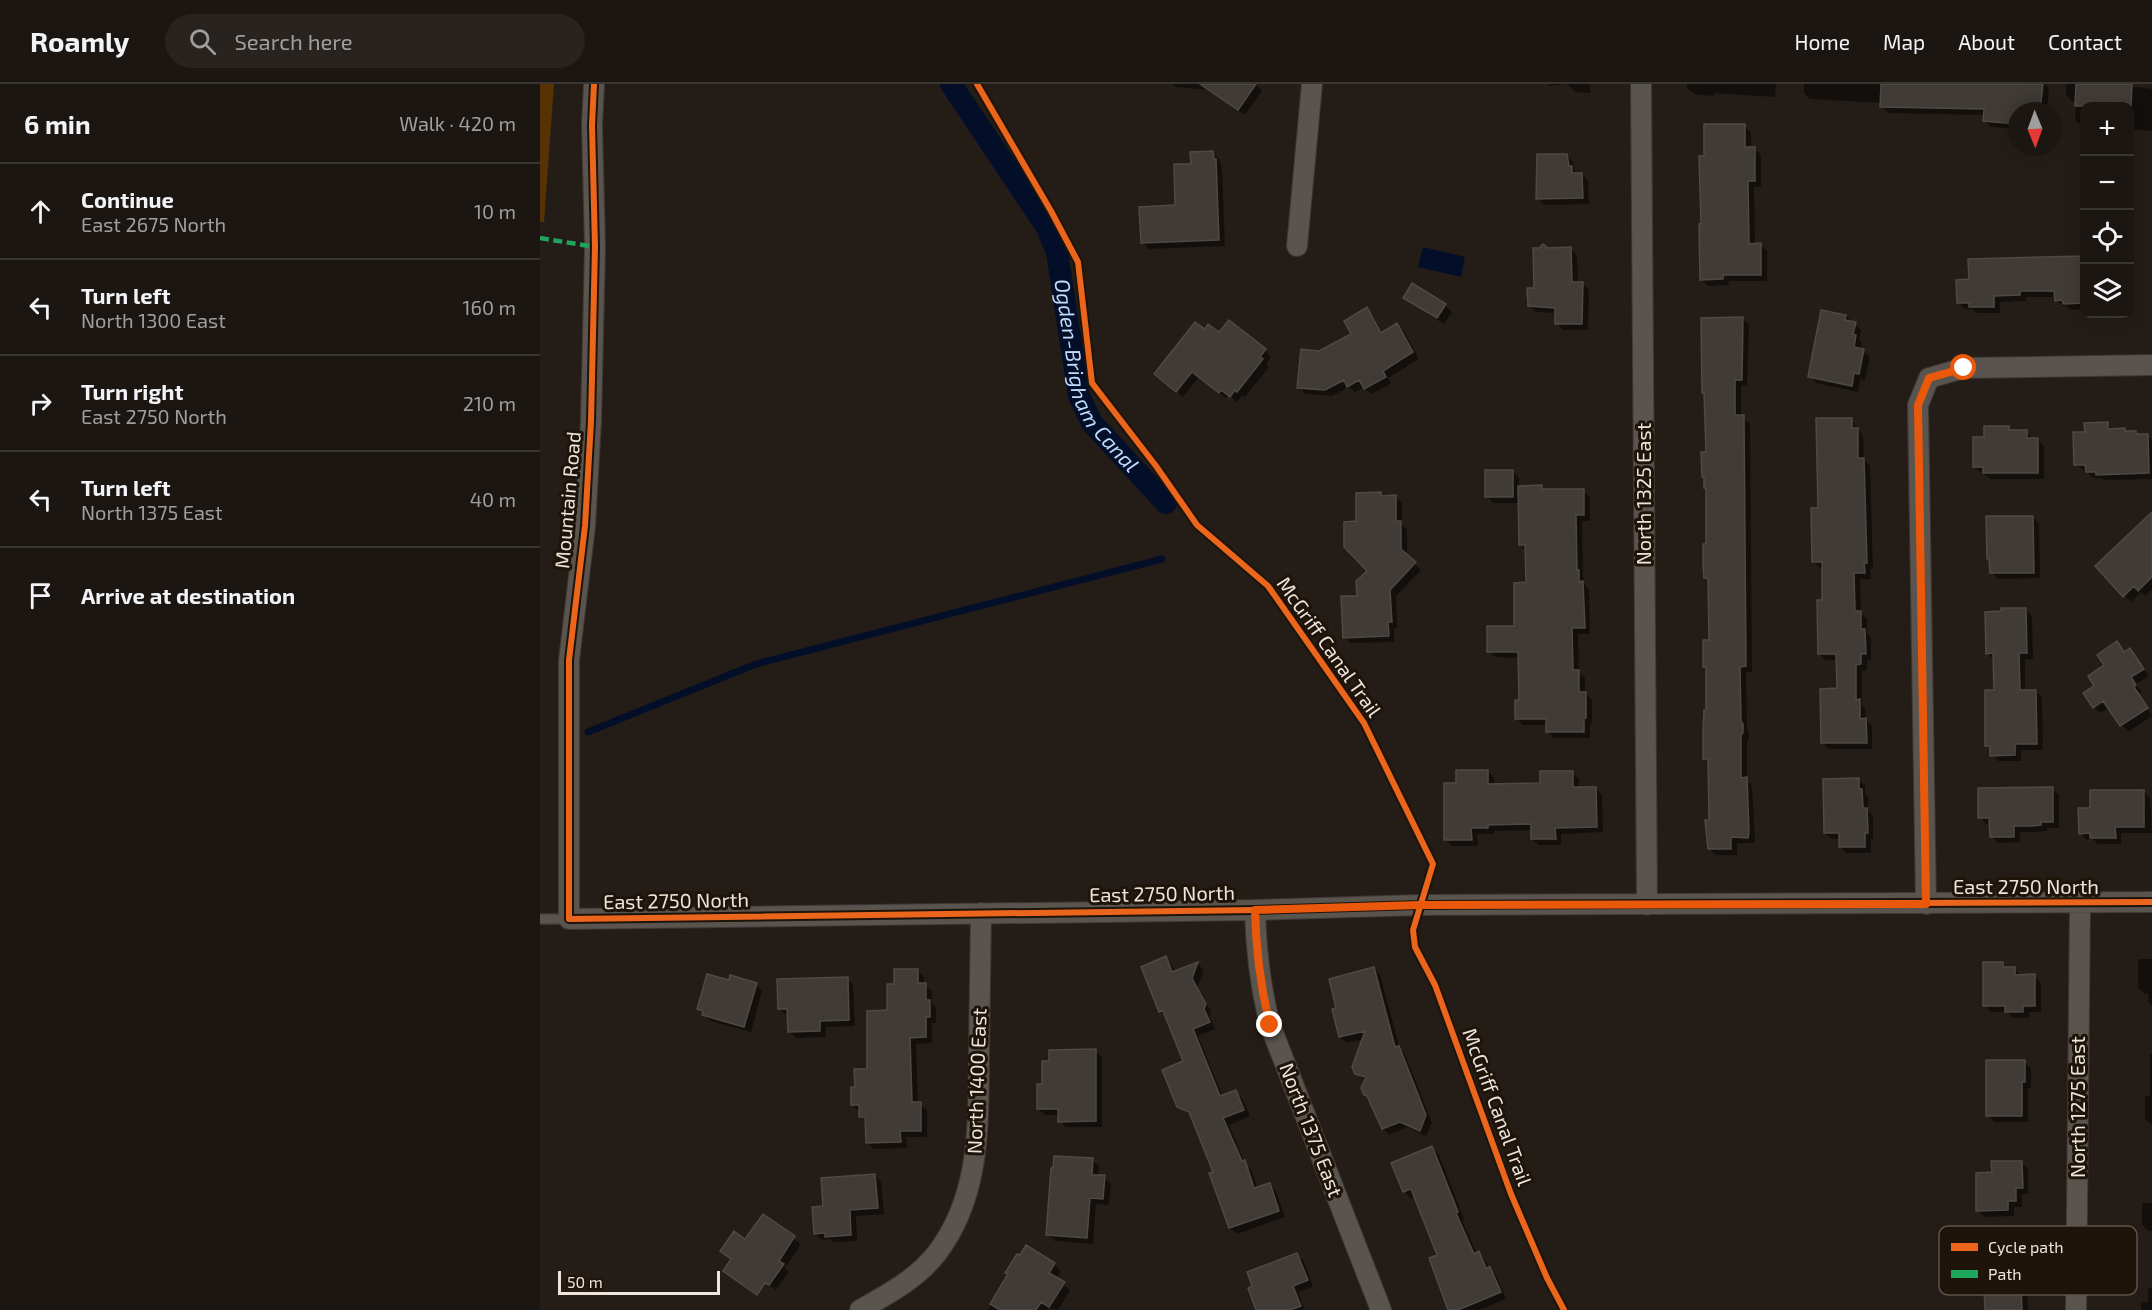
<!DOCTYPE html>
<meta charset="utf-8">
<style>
:root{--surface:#1b1611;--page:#28231f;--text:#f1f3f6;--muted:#a09f9f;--line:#393531}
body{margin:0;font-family:"Exo 2",sans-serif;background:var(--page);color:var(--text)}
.controls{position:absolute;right:18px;top:18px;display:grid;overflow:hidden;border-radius:12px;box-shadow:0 3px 15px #0003}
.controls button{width:54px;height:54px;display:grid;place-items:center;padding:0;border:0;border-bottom:2px solid var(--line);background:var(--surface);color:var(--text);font:30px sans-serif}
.compass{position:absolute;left:1468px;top:18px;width:54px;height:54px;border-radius:50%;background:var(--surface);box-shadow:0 3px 15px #0003;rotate:179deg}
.scale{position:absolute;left:18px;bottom:15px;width:162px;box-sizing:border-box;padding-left:6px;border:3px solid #ede5dd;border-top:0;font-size:16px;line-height:21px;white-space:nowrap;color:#ede5dd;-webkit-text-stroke:4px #1f1409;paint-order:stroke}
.stop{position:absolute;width:18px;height:18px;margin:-14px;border:4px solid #ea580c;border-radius:50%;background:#fff}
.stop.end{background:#ea580c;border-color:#fff;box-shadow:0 2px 6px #0008}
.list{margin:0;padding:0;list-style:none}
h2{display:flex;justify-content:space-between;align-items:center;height:78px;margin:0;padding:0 24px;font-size:26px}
h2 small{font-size:20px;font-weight:400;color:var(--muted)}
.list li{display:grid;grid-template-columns:39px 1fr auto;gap:18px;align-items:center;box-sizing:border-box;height:96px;padding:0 24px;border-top:2px solid var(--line)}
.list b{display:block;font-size:22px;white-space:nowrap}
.list p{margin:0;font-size:20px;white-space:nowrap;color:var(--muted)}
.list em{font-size:20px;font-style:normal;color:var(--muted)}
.icon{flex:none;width:33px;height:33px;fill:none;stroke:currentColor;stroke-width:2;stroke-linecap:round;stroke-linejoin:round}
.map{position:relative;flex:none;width:1612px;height:1226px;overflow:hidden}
header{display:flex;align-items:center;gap:36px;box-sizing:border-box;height:84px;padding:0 30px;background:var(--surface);border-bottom:2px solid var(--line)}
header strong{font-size:28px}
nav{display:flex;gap:33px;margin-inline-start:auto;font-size:21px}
.search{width:420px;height:54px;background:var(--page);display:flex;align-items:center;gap:15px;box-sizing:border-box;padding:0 21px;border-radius:33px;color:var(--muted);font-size:22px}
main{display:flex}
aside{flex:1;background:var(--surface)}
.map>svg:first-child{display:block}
</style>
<header>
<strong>Roamly</strong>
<div class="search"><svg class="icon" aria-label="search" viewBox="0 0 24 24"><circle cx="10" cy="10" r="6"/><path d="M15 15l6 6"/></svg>Search here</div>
<nav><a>Home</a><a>Map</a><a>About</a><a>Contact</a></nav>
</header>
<main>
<aside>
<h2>6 min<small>Walk · 420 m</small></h2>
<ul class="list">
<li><svg class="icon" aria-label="ahead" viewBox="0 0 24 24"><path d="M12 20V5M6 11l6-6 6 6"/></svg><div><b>Continue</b><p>East 2675 North</p></div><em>10 m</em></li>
<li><svg class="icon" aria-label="left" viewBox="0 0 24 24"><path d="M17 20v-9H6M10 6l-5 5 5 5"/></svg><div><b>Turn left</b><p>North 1300 East</p></div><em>160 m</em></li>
<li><svg class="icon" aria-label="right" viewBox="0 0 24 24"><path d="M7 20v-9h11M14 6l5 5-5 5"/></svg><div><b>Turn right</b><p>East 2750 North</p></div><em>210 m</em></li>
<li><svg class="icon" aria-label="left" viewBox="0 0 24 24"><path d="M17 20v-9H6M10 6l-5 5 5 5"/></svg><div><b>Turn left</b><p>North 1375 East</p></div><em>40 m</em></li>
<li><svg class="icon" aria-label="arrive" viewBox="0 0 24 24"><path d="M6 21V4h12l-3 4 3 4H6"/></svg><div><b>Arrive at destination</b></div></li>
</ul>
</aside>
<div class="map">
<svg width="1612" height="1226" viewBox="0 0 1612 1226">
<rect width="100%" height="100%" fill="#241d17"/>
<path fill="#573203" d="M0 0H14L4 138H0Z"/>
<path fill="#030f29" d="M883 163 925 173 921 193 878 183Z"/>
<path fill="#0007" d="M632 0H715L722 7 705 31 668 6 636 3Z
M1008 0H1050V9L1035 8 1028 0 1009 2Z
M1147 0H1236L1235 13 1174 9 1173 12 1154 10 1147 4Z
M1264 0H1505L1509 4 1507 27H1477V45L1451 43 1445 37V31L1348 29 1342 22V19L1270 15 1264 9Z
M1526 0H1575L1612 5V47L1590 45V22H1544V43L1542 42 1535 36 1536 18H1532L1526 11Z
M1204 42 1211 48V64H1214L1221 71V103H1214L1215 161H1220L1227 167V197H1188L1189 201 1168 202 1161 195 1165 74Z
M673 69 679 75 682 83 685 162 609 165 602 158 637 122 652 81Z
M1026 71 1033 78 1035 87 1038 90H1042L1048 97 1049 120 1004 121 998 114Z
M1007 165H1031L1037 171 1038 199H1042L1049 206 1048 246H1023L1017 239V229L996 228 989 221Z
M1544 174V225L1531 226 1527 222H1523L1516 216V213H1486V217L1460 218V229H1437L1432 225H1425L1419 219 1430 196Z
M865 213 905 221 912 228 904 240 872 220Z
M827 225 833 232 843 250 857 241 864 247 879 275 848 294 851 300 831 310 824 303 815 308 809 303 792 312 765 310 759 303 779 269 813 251Z
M1306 232 1321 246 1319 256 1322 259 1321 266 1330 273 1325 296 1320 295 1318 308 1276 299 1270 293Z
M1203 235 1209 241 1207 302H1201V333L1210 339 1212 588H1206L1207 645 1209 648V656L1207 657V696L1212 702 1215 755 1214 759H1197V771H1176L1169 765V756L1166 754V738H1170V680L1164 675 1168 585 1165 582 1170 557V497L1166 493 1167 405 1163 392 1167 370Z
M665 247 725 266 731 273 726 280 729 283 705 313 702 311 697 318 689 311 686 314 659 293 643 313 622 296Z
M1311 335 1323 352 1324 376 1330 382 1333 485H1330L1331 495H1320L1321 529 1327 535V549L1331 553V576H1327V586L1322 587V620L1325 624 1326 636 1332 642V665H1289L1283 659 1299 606 1298 576H1286L1279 570 1284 517 1283 484H1280L1274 478 1279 426Z
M1567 340 1574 346 1595 348 1599 352 1607 351 1612 356V395L1564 396 1561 394H1554L1536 380 1546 349Z
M1468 343 1473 348H1486L1492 354 1491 355H1497L1504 362V395H1451L1434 383 1446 354Z
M972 387 979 394V403H1002L1006 407 1043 406 1050 413V437H1042L1043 492 1045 501 1049 506 1050 550H1038L1039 588 1045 594V609L1052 616V640H1050V654H1014L1007 647V641H983L976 634 980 618 979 574 955 573 949 567 975 543 987 500V467L980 461 979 419H953L947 412Z
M840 410 844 413H855L862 419V441L867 445V472L881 486 856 512 857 544H854V558L811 559 804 553 829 487 818 439Z
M1493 433 1499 440 1500 494 1458 495 1451 488Z
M1612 434V505L1605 512 1601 508 1591 518 1557 482Z
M1486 525 1492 532 1493 575H1485V608L1496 607 1502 614 1503 666H1481V677H1458L1452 671V666L1447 661 1455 608 1454 576 1447 569Z
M1577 559 1585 569 1589 566 1609 592 1596 600 1602 608 1599 610 1612 632 1588 648 1569 623 1560 629 1554 623 1557 602Z
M948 687 954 694V701H1001L1032 688 1039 695V705L1055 704 1062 711 1063 748 1021 750V761H999L992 755V746L954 747V750H937L938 762H912L906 756 918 701Z
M1318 695 1325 702V710L1328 713V727L1333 732V755H1331V769H1307L1300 763V755H1292L1285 749Z
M1512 704 1519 711V744H1507V747L1498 748H1480V758L1458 759 1451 752V740H1446L1440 733Z
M1603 707 1610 714 1612 749H1581V760H1558L1553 755 1547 756 1540 749 1552 725Z
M626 874 632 881 635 889 658 880 664 886 658 902 671 928 670 933 675 945 658 952 683 1013 696 1008 702 1014 710 1032 689 1041 705 1079 711 1085 718 1105 729 1101 736 1107 745 1133 697 1150 690 1144 671 1090 675 1088 652 1032 639 1022 645 978 627 934 620 928Z
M1598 875H1612V922L1608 918 1609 910H1605L1598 904Z
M1462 879 1467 884H1474L1481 892H1494L1501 899V928H1489V934H1473L1466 928H1451L1444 921Z
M834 884 840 891 860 965 865 970 892 1039 886 1052 867 1043 849 1051 843 1044 826 997 816 989 824 955 807 959 800 953 798 925Z
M378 886 384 893V900L392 907V920L396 924V939H392V959L376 960 378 1019 387 1026V1053H366L367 1064 334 1065 327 1059V1039L313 1021 328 986 349 928 355 901Z
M307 894 313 901 315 942 286 943V953L256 954 249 948V931H246L239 924Z
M190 898 216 900 222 907 211 948 170 937 159 925Z
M555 967 562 973V1043H526L520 1037 519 1031H505L498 1025 504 1001Z
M1610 970H1612V1041L1605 1035V1012H1610Z
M1484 978 1491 984V1004H1488V1038H1454L1448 1031Z
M892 1064 899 1071 924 1135 922 1136 937 1170 939 1169 945 1176 949 1185 956 1191 966 1215 939 1226H909L899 1172 875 1112 871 1114 864 1107Z
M552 1076 559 1082 558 1093H564L571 1100 569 1121 556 1120 553 1160 515 1157 508 1151Z
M1481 1078 1488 1085V1110H1482V1123H1474V1132L1444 1133 1438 1126 1453 1090Z
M335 1091 341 1098 344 1130 316 1132 317 1157 293 1158 290 1155 282 1156 276 1150 285 1123Z
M1602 1119H1612V1147H1608L1602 1141Z
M223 1132 261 1160 245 1184 249 1188 236 1206 208 1187 214 1209 185 1187 192 1176 182 1167 205 1157Z
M486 1163 514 1180 521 1187 516 1194 530 1206 518 1226 508 1224 507 1226H448Z
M757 1171 764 1177 773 1203 758 1208 765 1226H718Z
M1480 1179 1486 1186 1488 1226H1447Z
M1608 1204H1612V1226H1601V1218H1608Z"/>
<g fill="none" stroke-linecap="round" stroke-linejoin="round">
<path stroke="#030f29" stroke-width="7" d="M48 648 216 580 622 475"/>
<path stroke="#030f29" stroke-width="22" id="s1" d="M411 0 506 142 517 168 539 312 552 339 626 419"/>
</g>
<path fill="#403b36" stroke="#4e4943" stroke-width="1.5" d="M660 0H716L698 26Z
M1341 0H1503L1500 27H1477V40L1443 37 1444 25 1340 23Z
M1536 0H1592L1591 22H1535Z
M1164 40H1205V63H1215V97H1208L1209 160 1221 159V191H1183V195L1160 196 1159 140H1161L1159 72H1164Z
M673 67 674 75H676L679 156 601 159 599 123 635 121 634 80H651L650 68Z
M997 70H1027L1029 82H1032V89H1042L1043 114 996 115Z
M1003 160 1008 164 1031 163 1032 198H1043L1042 240H1015V224L988 222 987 204H994L993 164H999Z
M1545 172V219L1523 220 1522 216 1515 217 1514 207H1480V211L1454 212V223H1429V219H1417L1416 196 1429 195 1428 175Z
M872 199 906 220 897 234 863 214Z
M827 223 841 249 857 239 873 268 843 287 846 293 824 305 819 296 807 303 804 296 785 306 757 304 761 265 779 267 811 250 804 237Z
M1281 226 1306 231 1305 236 1316 238 1313 250 1316 251 1314 263 1324 265 1319 290 1314 289 1312 302 1268 293Z
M1203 233 1202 296H1195V331H1204L1206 582 1200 583 1201 637 1203 640V649L1201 651V694L1207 693 1209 748 1208 754 1191 753V765H1168L1165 736H1169L1168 675H1163V648L1164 626H1166V583H1163V556H1169L1168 494H1164L1163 482V460H1166V404H1164V393H1162L1161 368H1166L1164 309H1162L1161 234Z
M689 236 726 265 720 273 723 275 697 308 695 306 690 313 681 306 679 309 652 288 636 308 614 290 655 238 665 245 668 240 679 248Z
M1276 334H1312V344H1318V374H1324L1327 479H1324L1325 489H1314L1315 527H1321V545H1325L1326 570H1321V580L1316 581V616L1320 615V635L1326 634 1327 659H1281L1280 605 1297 604 1296 570H1278L1277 516H1282V478H1272L1271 424H1278Z
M1568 338V345L1585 344V347H1596V350H1608L1609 389 1556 391V388H1546L1545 381H1534L1533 348H1545L1544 339Z
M1444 342H1469V346H1487V354H1498V389H1443V383H1433V353H1444Z
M945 386H973V413H945Z
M1002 401V405H1044V431H1036L1037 486H1039V498L1043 497 1045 544H1032L1033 586H1039V608H1046V634H1044V648H1006V635H975V616H979L978 568H947V542H974V499L986 498 985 461H979L978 402Z
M841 408V412L856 411V437H861V465L876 478 850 506 852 538H848L849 552 803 554 801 512H817L816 497 827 487 804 463V438L816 437V409Z
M1612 428V493L1598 507 1594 502 1583 513 1555 482Z
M1446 432H1493L1494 489H1450L1449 475H1447Z
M1461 524H1486L1487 569H1479L1480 606H1496L1497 660H1475V671L1450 672V662H1445V606H1454L1453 569 1446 570 1445 528 1461 527Z
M1577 557 1584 568 1590 564 1604 585 1591 593 1596 601 1594 603 1608 624 1580 642 1563 617 1553 624 1543 609 1554 602 1548 592 1564 581 1557 571Z
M916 686H948V700L1000 699V687H1033V703H1056L1057 743 1015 744 1016 755H991V740L948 741V744H931L932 756H904V699H916Z
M1319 694V705H1322L1323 724H1327L1328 749H1325V763H1299V749H1284L1283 695Z
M1513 703V738H1501V741L1491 742H1474V753H1450L1449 734H1438V704Z
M1550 706H1604V743H1575L1576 754H1550V749L1539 750 1538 724H1550Z
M626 872 632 888 658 878 652 894 666 920 664 925 670 938 653 945 680 1012 696 1006 704 1026 683 1034 702 1077 705 1076 714 1104 730 1099 739 1127 689 1144 669 1089 673 1088 649 1028 637 1023 622 986 643 977 623 927 619 928 601 883Z
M1443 878H1463V883H1475V891L1495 890V922H1483V928H1465V922H1443Z
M834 883 855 963 859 962 886 1031 880 1047 860 1038 842 1045 827 1012 824 1011 821 1004 826 993 815 990 812 983 825 947 799 953 792 925 796 924 789 895Z
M354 885H378V899H386V916H390V933H386V953L370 954 372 1018H381V1047H360L361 1058 326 1059 325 1033H319V1021H311V1003H315L314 985H327V927L347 926V900H354Z
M167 890 189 896 190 891 217 899 204 943 162 931 163 927 157 925Z
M308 893 309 936 280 937V947L248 948 247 925H238L237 895Z
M556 965V1037L518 1038V1025H497V1000H502V977H509V966Z
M1446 976H1485V998H1482V1032H1446Z
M892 1062 918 1128 916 1129 934 1170 939 1167 946 1184 950 1183 961 1208 918 1226H908L889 1174 897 1171 871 1105 863 1108 851 1079Z
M514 1072 553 1074 552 1091H565L563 1115 550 1114 547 1154 506 1151 511 1084H513Z
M1451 1077H1482L1483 1104H1476V1117H1468V1126L1436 1127V1089L1452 1088Z
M335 1090 338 1124 310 1126 311 1151 285 1153V1149L274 1150 272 1123 283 1122 281 1094Z
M223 1130 255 1152 239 1177 244 1180 229 1201 225 1199 217 1211 183 1187 191 1175 180 1167 194 1147 205 1155Z
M486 1161 515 1179 509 1189 525 1198 509 1223 501 1218 496 1226H460L450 1220 468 1190 465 1189 477 1170 480 1171Z
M757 1169 768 1196 753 1202 761 1222 750 1226H716L708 1204 712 1202 707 1188Z
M1480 1178 1482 1226H1445L1443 1179Z"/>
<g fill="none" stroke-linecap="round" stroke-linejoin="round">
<defs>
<path id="service" d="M0 835H29"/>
<path id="minor" d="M54 0 52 41 55 163 51 337 45 442 29 576V835L715 826 880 821 1612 818
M1101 0 1107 821
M757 162 772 0
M1386 820 1378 321 1389 294 1424 284 1612 281
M715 826C716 866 720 902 730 941L841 1226
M320 1226C348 1210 377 1195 397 1169 442 1110 438 1037 439 967 440 921 440 875 441 829
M1536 1226 1540 819"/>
</defs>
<use href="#service" stroke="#3e3733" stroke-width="12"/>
<use href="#minor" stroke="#3e3733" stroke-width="22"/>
<use href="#service" stroke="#59544e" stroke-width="9"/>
<use href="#minor" stroke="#59544e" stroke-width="20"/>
<path stroke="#20a55d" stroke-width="4.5" stroke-dasharray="9 4.5" stroke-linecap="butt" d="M0 154 55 163"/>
<defs>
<path id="cycleway" d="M54 0 52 41 55 163 51 337 45 442 29 576V835L715 826 880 821 1612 818
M437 0 511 127 538 178 552 299 616 382 657 441 728 502 824 639 893 780 873 846 875 863 895 901 971 1110 1007 1194 1024 1226"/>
</defs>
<use href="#cycleway" stroke="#1f1409" stroke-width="10"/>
<use href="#cycleway" stroke="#eb651d" stroke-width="6"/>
</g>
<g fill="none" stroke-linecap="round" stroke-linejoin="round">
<path stroke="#ea580c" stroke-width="8" d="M730 941C720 902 716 866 715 826L880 821 1386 820 1378 321 1389 294 1424 284"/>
</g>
<g text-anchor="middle" stroke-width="6" stroke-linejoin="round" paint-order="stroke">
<g font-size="20" fill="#ede5dd" stroke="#1f1409">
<text transform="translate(1104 410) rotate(-90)" y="7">North 1325 East</text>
<text transform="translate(28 416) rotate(-85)" y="7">Mountain Road</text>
<text transform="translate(789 563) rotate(55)" y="7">McGriff Canal Trail</text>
<text x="1486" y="810">East 2750 North</text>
<text transform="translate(622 810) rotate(-1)" y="7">East 2750 North</text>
<text transform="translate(136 817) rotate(-1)" y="7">East 2750 North</text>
<text transform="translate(437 997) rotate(-88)" y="7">North 1400 East</text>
<text transform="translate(957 1023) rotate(70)" y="7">McGriff Canal Trail</text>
<text transform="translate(1538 1023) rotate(-90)" y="7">North 1275 East</text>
<text transform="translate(771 1046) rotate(69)" y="7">North 1375 East</text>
</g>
<g font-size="21" font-style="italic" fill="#c1dbfe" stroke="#1f1409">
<text dy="7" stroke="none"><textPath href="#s1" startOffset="332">Ogden-Brigham Canal</textPath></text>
</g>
</g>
<rect x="1399" y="1142" width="198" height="69" rx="9" fill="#1f1409" stroke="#5d5349" stroke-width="1.5"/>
<rect x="1411" y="1159" width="27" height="8" fill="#eb651d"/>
<rect x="1411" y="1186" width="27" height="8" fill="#20a55d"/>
<g font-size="16" fill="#ede5dd">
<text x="1448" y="1169">Cycle path</text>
<text x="1448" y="1196">Path</text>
</g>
</svg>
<div class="controls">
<button>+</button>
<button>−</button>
<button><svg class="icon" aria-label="locate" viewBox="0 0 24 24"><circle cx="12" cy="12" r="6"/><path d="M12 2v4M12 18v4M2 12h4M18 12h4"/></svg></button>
<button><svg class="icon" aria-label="layers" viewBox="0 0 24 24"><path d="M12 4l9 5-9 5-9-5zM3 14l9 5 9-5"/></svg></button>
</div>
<svg class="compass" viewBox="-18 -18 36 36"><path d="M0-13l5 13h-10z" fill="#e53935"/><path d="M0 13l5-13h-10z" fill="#a09f9f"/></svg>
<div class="scale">50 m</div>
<div class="stop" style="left:1424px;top:284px"></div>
<div class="stop end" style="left:730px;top:941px"></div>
</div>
</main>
